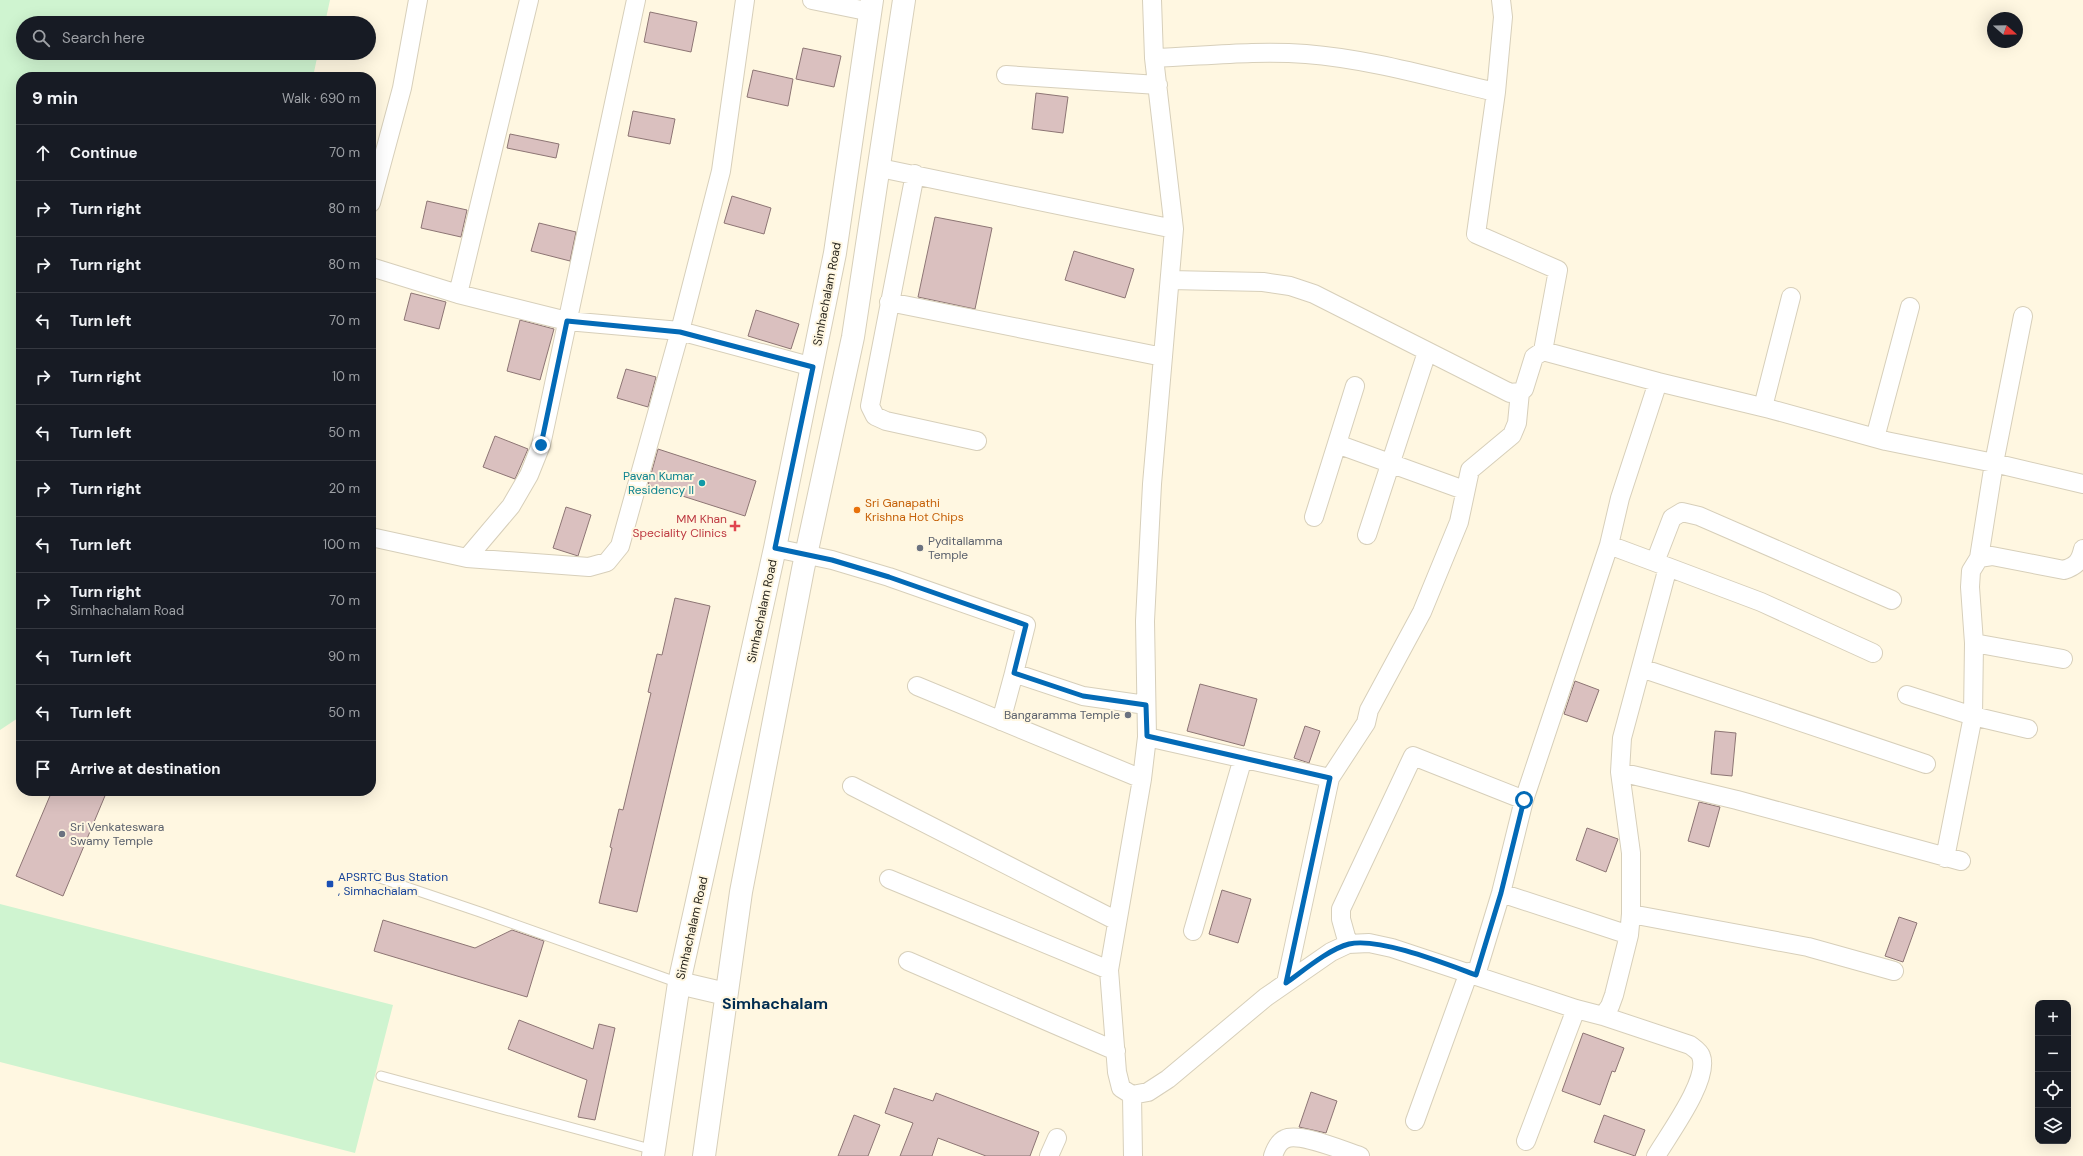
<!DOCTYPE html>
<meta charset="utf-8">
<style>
:root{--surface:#171b24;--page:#242831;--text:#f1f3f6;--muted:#9ea1a6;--line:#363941}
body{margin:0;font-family:"DM Sans",sans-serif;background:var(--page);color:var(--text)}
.controls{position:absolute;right:12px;bottom:12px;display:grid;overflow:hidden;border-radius:8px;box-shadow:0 4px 16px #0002}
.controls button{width:36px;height:36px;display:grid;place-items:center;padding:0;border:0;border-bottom:1px solid var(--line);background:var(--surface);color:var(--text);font:20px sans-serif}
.compass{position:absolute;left:1987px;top:12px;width:36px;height:36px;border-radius:50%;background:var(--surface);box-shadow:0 4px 16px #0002;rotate:110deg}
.stop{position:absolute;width:12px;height:12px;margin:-9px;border:3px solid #036ab6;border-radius:50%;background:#fff}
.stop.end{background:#036ab6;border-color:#fff;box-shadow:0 1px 4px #0008}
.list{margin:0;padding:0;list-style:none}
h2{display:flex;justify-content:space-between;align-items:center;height:52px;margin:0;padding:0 16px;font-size:17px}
h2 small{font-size:13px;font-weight:400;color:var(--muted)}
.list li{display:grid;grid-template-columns:26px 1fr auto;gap:12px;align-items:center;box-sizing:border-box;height:56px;padding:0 16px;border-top:1px solid var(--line)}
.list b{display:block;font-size:15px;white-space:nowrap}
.list p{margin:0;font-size:13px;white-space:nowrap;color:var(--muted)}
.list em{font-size:13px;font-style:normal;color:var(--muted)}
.icon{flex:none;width:22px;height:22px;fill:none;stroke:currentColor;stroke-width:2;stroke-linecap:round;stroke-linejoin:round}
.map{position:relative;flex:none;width:2083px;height:1156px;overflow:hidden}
.search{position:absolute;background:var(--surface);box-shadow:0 4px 16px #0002;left:16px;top:16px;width:360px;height:44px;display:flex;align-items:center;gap:10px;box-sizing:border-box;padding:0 14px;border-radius:22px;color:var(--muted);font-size:15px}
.panel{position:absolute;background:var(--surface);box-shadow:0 4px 16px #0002;left:16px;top:72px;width:360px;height:724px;border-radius:16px}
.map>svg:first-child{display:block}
</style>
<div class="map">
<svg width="2083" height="1156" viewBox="0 0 2083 1156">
<rect width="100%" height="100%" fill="#fff7e1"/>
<path fill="#cff4d0" d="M0 0H330L325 23H23V53H318L313 77H21V716L0 730Z
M0 904 393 1005 355 1153 0 1062Z"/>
<path fill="#dac0bf" stroke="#8d7574" d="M650 12 697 22 691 52 644 42Z
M803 48 841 56 834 87 796 79Z
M753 70 793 79 788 106 747 97Z
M1036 93 1068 97 1063 133 1032 129Z
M633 111 675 119 670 144 628 136Z
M510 134 559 144 556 158 507 148Z
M732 196 771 208 764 234 724 223Z
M427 201 467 210 461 237 421 228Z
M935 217 992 228 975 309 918 297Z
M539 223 576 232 570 261 531 251Z
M1074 251 1134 269 1125 298 1065 280Z
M411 293 446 302 439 329 404 320Z
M756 310 799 324 791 349 748 336Z
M520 320 554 329 540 380 507 371Z
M626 369 656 377 648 407 617 398Z
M495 436 528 449 515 479 483 467Z
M658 449 756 481 745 516 648 485Z
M566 507 591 515 578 556 553 548Z
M675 598 710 606 637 912 599 903 612 848 610 847 619 809 623 810 651 693 648 692 657 654 662 655Z
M1575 681 1599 690 1587 722 1564 714Z
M1200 684 1257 699 1244 746 1187 731Z
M1305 726 1320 731 1309 763 1294 758Z
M1715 731 1736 733 1732 776 1711 774Z
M52 791H107L63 896 16 876Z
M1699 802 1720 807 1709 847 1688 841Z
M1587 828 1618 839 1606 872 1576 860Z
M1222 890 1251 899 1238 943 1209 934Z
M1899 917 1917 923 1903 962 1885 956Z
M383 920 475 948 512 930 544 941 527 997 374 951Z
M519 1020 593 1049 599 1024 615 1028 595 1120 578 1117 587 1080 508 1049Z
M1583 1033 1624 1048 1615 1072 1612 1071 1600 1105 1562 1091Z
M894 1088 933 1101 936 1093 1039 1132 1030 1156H986L938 1138 932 1156H900L913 1123 885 1113Z
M1311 1092 1337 1101 1326 1133 1299 1127Z
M854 1115 880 1125 868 1156H838Z
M1604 1115 1645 1130 1635 1156 1594 1142Z"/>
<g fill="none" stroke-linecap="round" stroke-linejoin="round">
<defs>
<path id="service" d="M374 876 480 912 679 983
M381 1076 654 1150"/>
<path id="minor" d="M812 0 871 12
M1152 0 1154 58 1174 229 1152 484 1145 621 1147 737 1142 779 1109 970 1117 1072 1121 1088 1132 1095 1148 1092 1168 1079 1266 997 1331 952 1348 944 1369 943 1392 948 1576 1009 1603 1016 1610 1006 1614 995 1629 935 1631 914V853L1620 772 1622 738 1668 567 1609 545 1620 498 1658 382 1543 351 1534 357 1524 389 1520 392 1510 393 1314 294 1290 286 1263 282 1170 280
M1501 0 1503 17 1496 92 1476 234 1558 270 1543 351
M1154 58C1205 56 1256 50 1306 54 1370 59 1434 78 1496 92
M1006 75 1158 85
M880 168 1174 229
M915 174 870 406 875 416 886 421 977 441
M371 203 402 88 418 0
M371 267 458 294 567 321 680 331 813 367
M458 294 529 0
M889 302 1163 357
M1658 382 1770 409 1886 441 1994 463 2083 484
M1763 407 1791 297
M1875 438 1910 307
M1337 444 1464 490
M1314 517 1355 386
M1367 535 1427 352
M371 537 467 558 511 506 529 475 541 445 636 0
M775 548 832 560 889 577 1026 625 1014 673 1083 696 1146 705
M467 558 589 567 607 562 620 546 680 331 721 171 745 0
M1979 558 1994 463 2023 316
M1655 562 1672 518 1682 512 1699 516 1892 600
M1668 567 1761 602 1873 653
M1974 643 2063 659
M1641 668 1926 764
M917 686 1142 779
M1907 695 1973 716 2028 729
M1001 721 1014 673
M1147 737 1330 778
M1620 772 1737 800 1961 861
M852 786 1117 921
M1945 858 1973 716 1974 643 1970 587 1971 571 1979 558 1992 556 2064 570C2076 566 2080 562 2083 549
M889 879 1109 970
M1501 893 1629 935
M1631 914 1808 947 1894 971
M1193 931 1243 758
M1348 944 1341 919V909L1413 756 1524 800
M908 961 1116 1051
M1476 975 1501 893 1524 800 1609 545
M1286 983 1330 778 1366 723 1369 710 1422 612 1459 522 1470 470 1512 435 1517 423 1520 392
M1603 1016 1690 1045C1694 1048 1700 1052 1701 1056 1710 1079 1669 1134 1656 1156
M1132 1095 1133 1156
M1415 1121 1469 972
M1526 1141 1576 1009
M1049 1156 1057 1138
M1273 1156C1275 1150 1278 1142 1285 1139 1299 1132 1344 1151 1360 1156"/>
<path id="primary" d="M679 983 726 994
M653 1156 679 983 775 548 835 253 872 0
M704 1156 741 892 803 569 853 337 904 0"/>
</defs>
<use href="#service" stroke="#d7cfba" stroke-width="11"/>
<use href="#minor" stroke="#d7cfba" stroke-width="20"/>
<use href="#primary" stroke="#d7cfba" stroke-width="24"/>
<use href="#service" stroke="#fff" stroke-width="9"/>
<use href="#minor" stroke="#fff" stroke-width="18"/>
<use href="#primary" stroke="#fff" stroke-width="22"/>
</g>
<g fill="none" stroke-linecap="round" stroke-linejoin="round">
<path stroke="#036ab6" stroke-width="5" d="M541 445 567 321 680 332 813 367 775 548 832 560 889 577 1026 625 1014 673 1083 696 1146 705 1147 736 1330 778 1286 983C1303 971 1329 949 1349 944 1379 937 1446 964 1476 975L1501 893 1524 800"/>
</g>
<circle fill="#0f9aa8" stroke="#fff7e1" stroke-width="1.5" cx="702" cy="483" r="4"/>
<circle fill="#e8710a" stroke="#fff7e1" stroke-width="1.5" cx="857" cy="510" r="4"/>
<path fill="#e0444e" stroke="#fff7e1" stroke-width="1.5" d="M733 520h4v4h4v4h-4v4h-4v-4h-4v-4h4z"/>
<g fill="#6b7280" stroke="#fff7e1" stroke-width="1.5">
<circle cx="920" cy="548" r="4"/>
<circle cx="1128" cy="715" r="4"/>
<circle cx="62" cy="834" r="4"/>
</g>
<rect fill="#1a4fb4" stroke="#fff7e1" stroke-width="1.5" x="326" y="880" width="8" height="8" rx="2"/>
<g text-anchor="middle" stroke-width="4" stroke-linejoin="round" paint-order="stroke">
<g font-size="12" fill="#2a271f" stroke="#fff7e1">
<text transform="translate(827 294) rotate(-79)" y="4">Simhachalam Road</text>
<text transform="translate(762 611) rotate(-78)" y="4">Simhachalam Road</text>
<text transform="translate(692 928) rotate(-77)" y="4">Simhachalam Road</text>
</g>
<g font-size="12" fill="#0d838f" stroke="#fff7e1" text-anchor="end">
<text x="694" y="480">Pavan Kumar<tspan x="694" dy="14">Residency II</tspan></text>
</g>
<g font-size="12" fill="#c56008" stroke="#fff7e1" text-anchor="start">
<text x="865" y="507">Sri Ganapathi<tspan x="865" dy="14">Krishna Hot Chips</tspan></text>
</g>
<g font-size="12" fill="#be3a42" stroke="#fff7e1" text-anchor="end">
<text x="727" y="523">MM Khan<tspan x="727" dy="14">Speciality Clinics</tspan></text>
</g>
<g font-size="12" fill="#5b616d" stroke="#fff7e1" text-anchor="start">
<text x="928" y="545">Pyditallamma<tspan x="928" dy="14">Temple</tspan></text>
<text x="1120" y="719" text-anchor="end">Bangaramma Temple</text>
<text x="70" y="831">Sri Venkateswara<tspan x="70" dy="14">Swamy Temple</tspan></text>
</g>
<g font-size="12" fill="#164399" stroke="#fff7e1" text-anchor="start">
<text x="338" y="881">APSRTC Bus Station<tspan x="338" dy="14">, Simhachalam</tspan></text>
</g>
<g font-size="16" font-weight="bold" fill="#002c50" stroke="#fff7e1">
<text x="775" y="1009">Simhachalam</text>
</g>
</g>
</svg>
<div class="controls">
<button>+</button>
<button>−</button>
<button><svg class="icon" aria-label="locate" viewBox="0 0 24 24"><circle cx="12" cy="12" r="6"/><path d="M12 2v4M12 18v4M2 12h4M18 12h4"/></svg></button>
<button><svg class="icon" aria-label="layers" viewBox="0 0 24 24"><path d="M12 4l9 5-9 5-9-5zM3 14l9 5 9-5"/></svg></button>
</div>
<svg class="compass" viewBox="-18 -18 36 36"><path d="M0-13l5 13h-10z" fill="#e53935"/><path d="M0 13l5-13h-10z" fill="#9ea1a6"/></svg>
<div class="stop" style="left:1524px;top:800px"></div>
<div class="stop end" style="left:541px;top:445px"></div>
<div class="search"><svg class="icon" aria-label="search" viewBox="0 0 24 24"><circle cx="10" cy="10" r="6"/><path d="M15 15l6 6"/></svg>Search here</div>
<section class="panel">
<h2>9 min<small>Walk · 690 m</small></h2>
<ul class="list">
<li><svg class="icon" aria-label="ahead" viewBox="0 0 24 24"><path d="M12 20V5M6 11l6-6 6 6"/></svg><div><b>Continue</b></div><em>70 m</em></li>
<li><svg class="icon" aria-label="right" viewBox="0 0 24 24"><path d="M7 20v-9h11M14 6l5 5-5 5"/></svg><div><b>Turn right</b></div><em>80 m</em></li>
<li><svg class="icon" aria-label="right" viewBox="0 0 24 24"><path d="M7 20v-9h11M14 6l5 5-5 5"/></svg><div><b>Turn right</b></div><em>80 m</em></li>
<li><svg class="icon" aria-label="left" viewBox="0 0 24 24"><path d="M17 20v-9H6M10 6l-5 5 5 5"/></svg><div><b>Turn left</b></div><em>70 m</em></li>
<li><svg class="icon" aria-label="right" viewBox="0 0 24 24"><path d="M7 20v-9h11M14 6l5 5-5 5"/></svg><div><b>Turn right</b></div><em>10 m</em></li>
<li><svg class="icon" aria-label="left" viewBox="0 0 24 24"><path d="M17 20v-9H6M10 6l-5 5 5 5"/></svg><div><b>Turn left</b></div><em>50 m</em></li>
<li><svg class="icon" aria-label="right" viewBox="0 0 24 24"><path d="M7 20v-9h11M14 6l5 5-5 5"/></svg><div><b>Turn right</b></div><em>20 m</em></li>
<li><svg class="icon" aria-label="left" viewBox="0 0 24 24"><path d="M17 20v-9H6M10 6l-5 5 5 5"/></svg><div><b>Turn left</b></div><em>100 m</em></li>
<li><svg class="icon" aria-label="right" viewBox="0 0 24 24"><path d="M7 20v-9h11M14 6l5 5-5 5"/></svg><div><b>Turn right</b><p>Simhachalam Road</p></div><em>70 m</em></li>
<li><svg class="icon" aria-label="left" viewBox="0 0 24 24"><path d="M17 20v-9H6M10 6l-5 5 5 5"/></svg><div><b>Turn left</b></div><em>90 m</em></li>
<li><svg class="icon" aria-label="left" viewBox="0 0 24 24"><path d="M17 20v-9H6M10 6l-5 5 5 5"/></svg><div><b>Turn left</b></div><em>50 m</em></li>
<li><svg class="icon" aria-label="arrive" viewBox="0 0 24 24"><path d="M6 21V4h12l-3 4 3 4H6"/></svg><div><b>Arrive at destination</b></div></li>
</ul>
</section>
</div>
